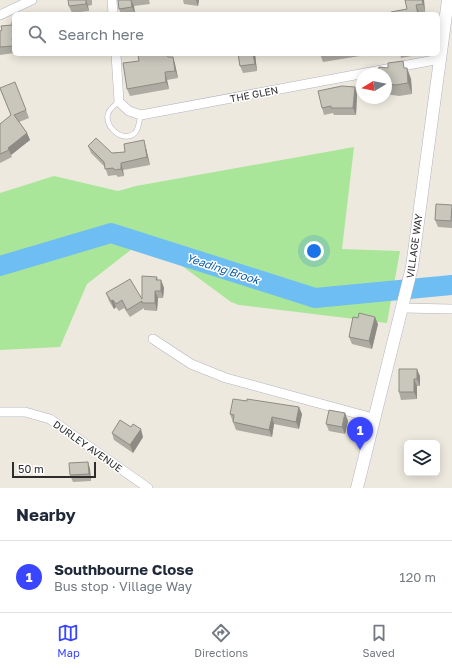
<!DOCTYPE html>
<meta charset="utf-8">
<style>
:root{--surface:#fff;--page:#f6f6f7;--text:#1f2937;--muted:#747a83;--line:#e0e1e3;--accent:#3a45ff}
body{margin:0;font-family:"Golos Text",sans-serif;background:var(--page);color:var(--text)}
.controls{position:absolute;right:12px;bottom:12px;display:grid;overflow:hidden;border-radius:6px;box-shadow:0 2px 10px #0003}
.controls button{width:36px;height:36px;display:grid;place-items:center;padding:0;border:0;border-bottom:1px solid var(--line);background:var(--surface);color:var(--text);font:20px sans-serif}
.compass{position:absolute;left:356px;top:68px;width:36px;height:36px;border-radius:50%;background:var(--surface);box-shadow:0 2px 10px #0003;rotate:260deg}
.scale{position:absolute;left:12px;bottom:10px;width:84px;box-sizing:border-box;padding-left:4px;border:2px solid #2c2c2c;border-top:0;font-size:11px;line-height:14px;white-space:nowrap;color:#2c2c2c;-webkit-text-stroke:3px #fff;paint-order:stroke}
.you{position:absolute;left:314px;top:251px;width:14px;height:14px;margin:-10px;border:3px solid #fff;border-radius:50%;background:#1a73e8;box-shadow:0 0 0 6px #1a73e833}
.badge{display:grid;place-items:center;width:26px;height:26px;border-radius:50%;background:var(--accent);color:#fff;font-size:13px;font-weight:700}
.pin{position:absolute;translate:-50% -33px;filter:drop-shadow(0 1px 2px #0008)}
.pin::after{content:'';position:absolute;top:21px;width:14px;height:12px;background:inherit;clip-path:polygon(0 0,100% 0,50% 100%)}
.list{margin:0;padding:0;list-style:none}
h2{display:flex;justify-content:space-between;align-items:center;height:52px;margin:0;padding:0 16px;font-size:17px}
h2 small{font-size:13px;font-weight:400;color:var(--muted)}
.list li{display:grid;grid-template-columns:26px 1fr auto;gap:12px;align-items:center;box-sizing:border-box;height:72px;padding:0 16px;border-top:1px solid var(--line)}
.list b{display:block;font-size:15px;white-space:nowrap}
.list p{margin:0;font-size:13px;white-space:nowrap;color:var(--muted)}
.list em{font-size:13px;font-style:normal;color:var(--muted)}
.icon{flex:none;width:22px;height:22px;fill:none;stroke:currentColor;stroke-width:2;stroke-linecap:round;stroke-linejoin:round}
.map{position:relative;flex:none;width:452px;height:488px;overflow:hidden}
.search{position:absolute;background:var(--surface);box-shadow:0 2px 10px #0003;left:12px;right:12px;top:12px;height:44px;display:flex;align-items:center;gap:10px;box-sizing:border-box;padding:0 14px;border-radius:6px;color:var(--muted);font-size:15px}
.sheet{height:124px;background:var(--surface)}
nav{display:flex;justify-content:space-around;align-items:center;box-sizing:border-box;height:56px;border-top:1px solid var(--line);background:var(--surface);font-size:11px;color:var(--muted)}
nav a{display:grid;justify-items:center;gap:2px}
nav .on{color:var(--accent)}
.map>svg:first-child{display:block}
</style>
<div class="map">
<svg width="452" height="488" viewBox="0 0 452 488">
<rect width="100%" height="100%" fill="#eee9de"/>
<path fill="#a9e699" d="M354 147 342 249 400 251 387 323 239 305 231 302 178 263 132 249 87 284 60 347 0 350V193L54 176 118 191 136 186Z"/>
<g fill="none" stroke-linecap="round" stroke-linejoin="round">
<path stroke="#6fbef3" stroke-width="20" d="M0 266 111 233 315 298 452 285"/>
<defs>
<path id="lane" d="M119 102C116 104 112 107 110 110 100 123 122 145 135 133 139 129 139 120 141 115"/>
<path id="street" d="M112 0 113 14
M0 15 32 0
M116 54 119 102 129 111 141 115 440 59
M402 308 452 309
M153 339 191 364 226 378 373 418
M0 412H25L50 419 148 488"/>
<path id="secondary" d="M357 488 412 267 448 0"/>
</defs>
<use href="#lane" stroke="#b2b2c0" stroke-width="5.5"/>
<use href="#street" stroke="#b2b2c0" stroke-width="10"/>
<use href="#secondary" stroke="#b2b2c0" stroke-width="13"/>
<use href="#lane" stroke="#fff" stroke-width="4.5"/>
<use href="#street" stroke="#fff" stroke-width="9"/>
<use href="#secondary" stroke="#fff" stroke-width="12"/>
</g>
<path fill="#adaba2" d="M68 0H92V5L88 6 89 11 72 13 69 6Z
M118 0H149L150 4 134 6 135 14H121L119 9Z
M183 0H199L198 6 184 4Z
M405 0H424L425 12 419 13V14H392L407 9Z
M14 22V53L0 55V31L12 25Z
M238 54H255L257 71 243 73 240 66Z
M320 54H359L360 56 323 62Z
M400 54H416L417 55 401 58Z
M173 57 175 64 178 78 167 80 169 89 130 96 127 89 139 61Z
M388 68H407L411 79 412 94 399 96 386 94V74Z
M355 87 357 95 356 115H334L333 113 324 115 322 108Z
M0 89 26 110 29 118 19 122 27 133 30 140 11 155 12 157 0 163V124L11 115Z
M88 146 112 153 125 152 146 148 150 165 123 170 124 176 118 177 116 175 108 176 105 167 91 153Z
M452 205V228L438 227 435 220Z
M157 277 158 280H161L164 288 163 298H158L157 311 144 310V308L130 317 124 308 119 311 116 307 114 309 109 301 106 293 142 299Z
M378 324 372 349 352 344 349 337Z
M399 369 420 376V386H417V399L401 400 399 392Z
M345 413 348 421 345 434 329 431 326 424Z
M230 414H302L299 429 274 424 272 437 236 430Z
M112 433 143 437 133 453 114 440Z
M88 462 90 469 91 481 73 482 70 475Z"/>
<path fill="#8d8b84" d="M86 0 88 6 89 11 86 4Z
M131 0 134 6 135 14 132 7Z
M196 0H199L198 6Z
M422 0H424L425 12Z
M416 5 419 13V14H418Z
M253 54H255L257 71 255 64Z
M173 57 175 64 178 78 175 71Z
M407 68 411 79 412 94 408 83Z
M165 72 167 80 169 89 166 82Z
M355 87 357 95 356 115 353 108Z
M27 133 30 140 11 155 8 148Z
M144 140 146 148 150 165 147 157Z
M121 163 123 170 124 176 121 169Z
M161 280 164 288 163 298 161 291Z
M155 291 158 298 157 311 155 303Z
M113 300 116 307 114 309 111 301Z
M375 317 378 324 372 349 369 341Z
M417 369 420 376V386L417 379Z
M414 379 417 386V399L414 392Z
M299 407 302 414 299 429 296 422Z
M345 413 348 421 345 434 342 427Z
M272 417 274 424 272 437 269 430Z
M141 429 143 437 133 453 130 445Z
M88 462 90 469 91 481 89 474Z"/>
<path fill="#c9c7bc" stroke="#8d8b84" d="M68 0H86V4L69 6Z
M118 0H131L132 7 119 9Z
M405 0H422L423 4 416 5 418 14H392L391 12 407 9Z
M12 22H14V38H12L13 46 0 47V31L2 30 1 26 12 25Z
M144 54H167L168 57H173L175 71 165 72 166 82 127 89 123 63 139 61 138 55Z
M238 54H253L255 64 240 66Z
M403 61 404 68H407L408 83 396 85 386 84V74H378L379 67 388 68V63Z
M15 82 26 110 14 115 27 133 8 148 9 150 0 154V124L11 115 0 88Z
M342 86 355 87 353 108H331V106L322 108 318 91Z
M96 138 112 153 125 152 124 144 144 140 147 157 121 163V169L115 170 113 168 105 169 104 162 88 146Z
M436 204 452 205 451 221 435 220Z
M142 276 157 277 156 280H161V291H155V303H142V301L127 310 122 300 116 304 113 300 111 301 106 293 130 279 142 299Z
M359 313 375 317 369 341 349 337 353 317 358 318Z
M399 369H417V379H414V392H399Z
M233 399 247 401V399L299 407 296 422 272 417 269 430 233 422 234 415 230 414Z
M329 410 345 413 342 427 326 424Z
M120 420 131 427 133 424 141 429 130 445 112 433Z
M88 462 89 474 70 475 69 463Z"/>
<g text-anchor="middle" stroke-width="3" stroke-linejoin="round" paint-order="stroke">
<g font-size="10" fill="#2c2c2c" stroke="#fff">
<text transform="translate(254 94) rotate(-11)" y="4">THE GLEN</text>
<text transform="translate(414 246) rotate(-82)" y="4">VILLAGE WAY</text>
<text transform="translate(88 446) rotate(35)" y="4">DURLEY AVENUE</text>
</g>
<g font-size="11" font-style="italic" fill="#095aa3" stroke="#fff">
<text transform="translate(223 269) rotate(18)" y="4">Yeading Brook</text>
</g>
</g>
</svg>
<div class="controls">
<button><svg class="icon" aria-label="layers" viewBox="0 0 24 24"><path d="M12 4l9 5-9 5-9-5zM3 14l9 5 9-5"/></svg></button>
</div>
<svg class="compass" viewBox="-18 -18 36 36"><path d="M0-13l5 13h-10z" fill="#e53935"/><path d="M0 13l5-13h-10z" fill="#747a83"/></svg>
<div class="scale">50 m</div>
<div class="you"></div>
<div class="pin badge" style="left:360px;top:450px">1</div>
<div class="search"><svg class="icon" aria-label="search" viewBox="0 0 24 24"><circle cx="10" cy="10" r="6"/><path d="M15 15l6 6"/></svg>Search here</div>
</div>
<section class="sheet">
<h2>Nearby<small></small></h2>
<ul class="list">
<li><span class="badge">1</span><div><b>Southbourne Close</b><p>Bus stop · Village Way</p></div><em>120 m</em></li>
</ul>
</section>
<nav>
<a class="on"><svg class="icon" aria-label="map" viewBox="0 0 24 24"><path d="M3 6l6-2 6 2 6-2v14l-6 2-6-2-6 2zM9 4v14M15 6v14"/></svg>Map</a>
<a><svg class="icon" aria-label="directions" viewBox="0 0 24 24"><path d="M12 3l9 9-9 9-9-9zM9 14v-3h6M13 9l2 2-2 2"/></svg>Directions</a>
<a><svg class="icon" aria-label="saved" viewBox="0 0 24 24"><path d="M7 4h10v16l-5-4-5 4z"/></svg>Saved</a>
</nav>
